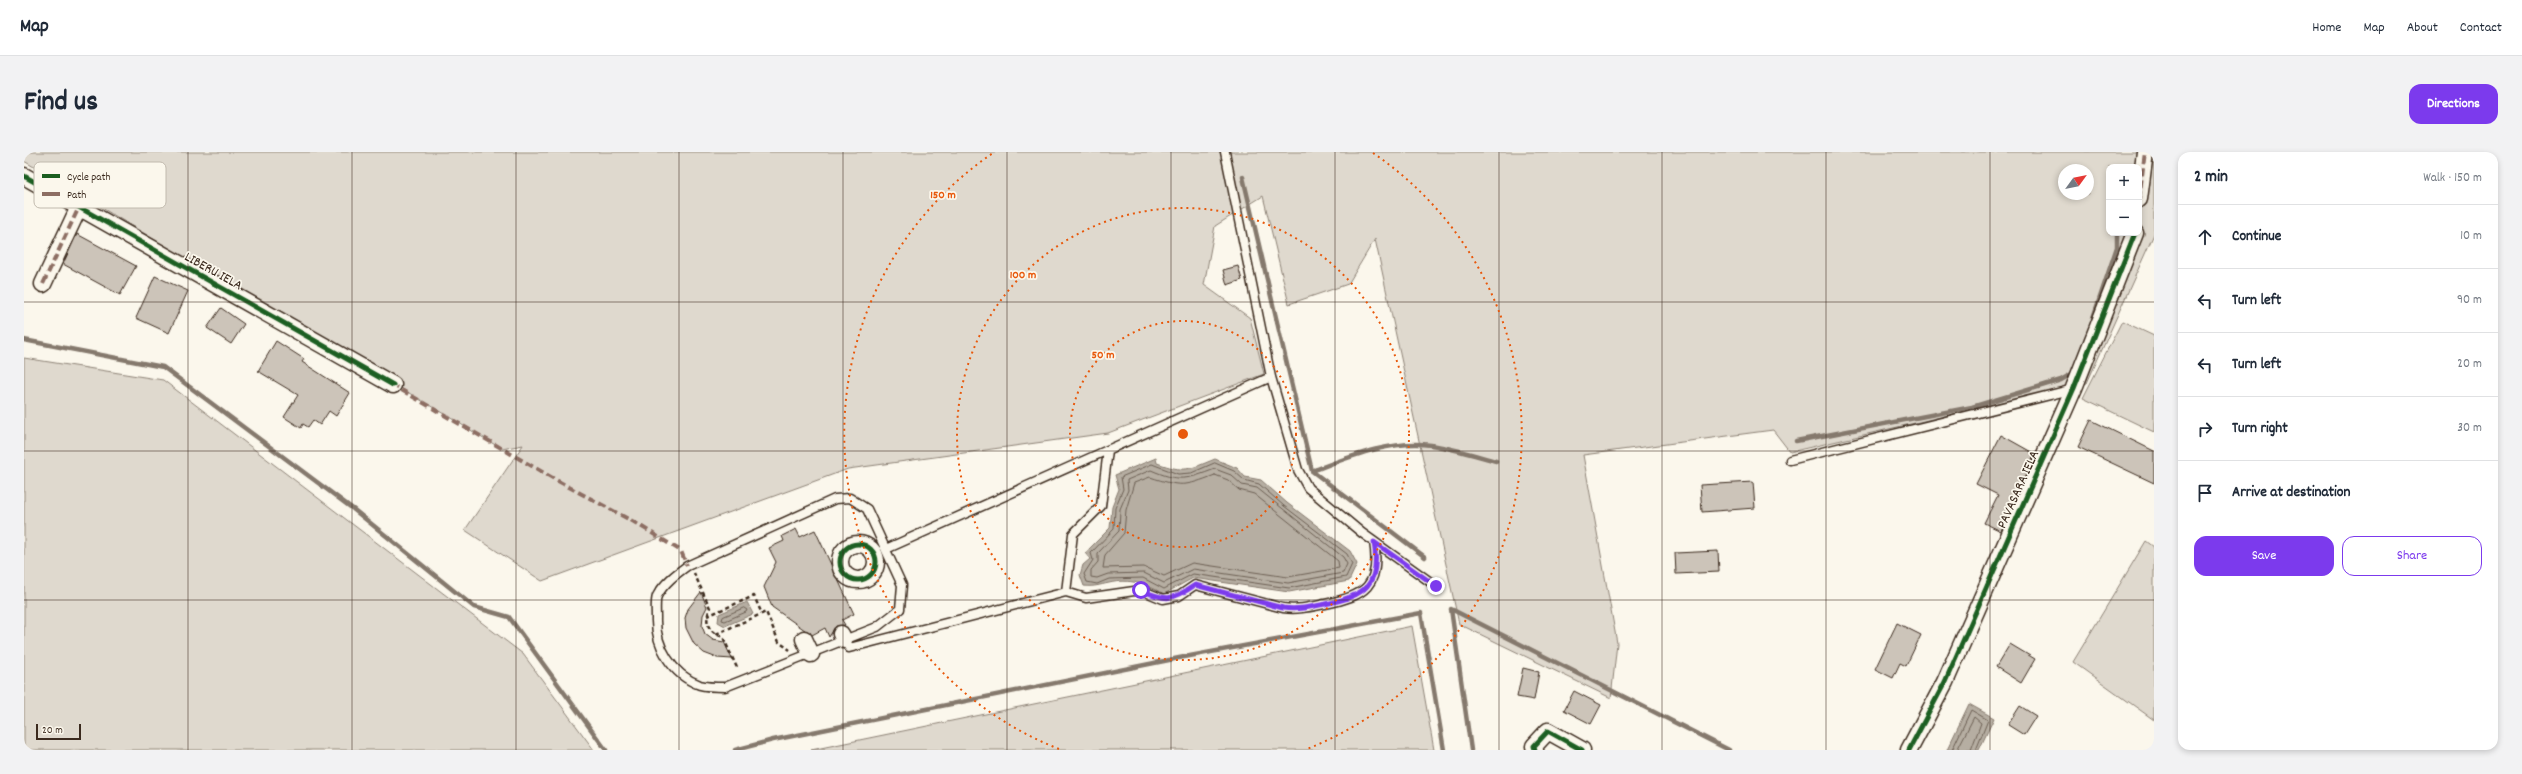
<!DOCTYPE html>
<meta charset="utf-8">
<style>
:root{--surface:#fff;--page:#f2f2f3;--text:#1f2937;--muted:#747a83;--line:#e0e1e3;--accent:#7c3aed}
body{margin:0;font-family:Dekko,sans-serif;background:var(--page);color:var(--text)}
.controls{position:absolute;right:12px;top:12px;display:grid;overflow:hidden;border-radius:8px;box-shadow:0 2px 6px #0003}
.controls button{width:36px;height:36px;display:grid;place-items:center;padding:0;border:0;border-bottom:1px solid var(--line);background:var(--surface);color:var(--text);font:20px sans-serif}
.compass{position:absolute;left:2034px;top:12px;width:36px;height:36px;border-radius:50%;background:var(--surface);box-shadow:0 2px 6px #0003;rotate:57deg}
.scale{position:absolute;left:12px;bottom:10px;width:45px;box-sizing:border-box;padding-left:4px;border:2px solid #3b2a1e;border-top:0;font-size:11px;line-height:14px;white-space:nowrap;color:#3b2a1e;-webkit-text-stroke:3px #fbf7ec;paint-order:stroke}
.stop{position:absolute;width:12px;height:12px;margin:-9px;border:3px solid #7c3aed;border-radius:50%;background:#fff}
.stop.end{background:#7c3aed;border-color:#fff;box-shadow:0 1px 4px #0008}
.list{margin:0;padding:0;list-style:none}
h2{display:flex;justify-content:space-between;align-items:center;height:52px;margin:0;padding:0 16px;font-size:17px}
h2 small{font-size:13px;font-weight:400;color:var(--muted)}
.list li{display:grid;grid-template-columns:26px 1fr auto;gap:12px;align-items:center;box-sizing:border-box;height:64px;padding:0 16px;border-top:1px solid var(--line)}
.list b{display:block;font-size:15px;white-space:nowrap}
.list em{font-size:13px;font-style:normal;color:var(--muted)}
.actions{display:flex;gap:8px;padding:12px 16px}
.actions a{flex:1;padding:9px 0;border:1px solid var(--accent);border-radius:12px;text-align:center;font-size:14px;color:var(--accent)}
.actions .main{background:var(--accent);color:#fff}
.icon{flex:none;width:22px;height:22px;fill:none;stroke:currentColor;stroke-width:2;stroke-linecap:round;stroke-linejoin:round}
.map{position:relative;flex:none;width:2130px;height:598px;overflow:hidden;border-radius:12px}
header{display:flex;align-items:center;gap:24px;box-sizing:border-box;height:56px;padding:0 20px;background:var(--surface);border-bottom:1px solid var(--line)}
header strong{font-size:19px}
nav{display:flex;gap:22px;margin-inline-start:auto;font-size:14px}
.intro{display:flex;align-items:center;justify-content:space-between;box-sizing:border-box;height:96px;padding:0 24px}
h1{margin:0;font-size:28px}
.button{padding:10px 18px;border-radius:12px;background:var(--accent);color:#fff;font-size:14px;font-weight:700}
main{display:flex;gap:24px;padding:0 24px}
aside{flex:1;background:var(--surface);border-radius:12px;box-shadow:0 2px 6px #0003}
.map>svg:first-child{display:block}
</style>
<header>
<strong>Map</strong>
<nav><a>Home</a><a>Map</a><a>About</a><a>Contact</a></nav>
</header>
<div class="intro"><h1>Find us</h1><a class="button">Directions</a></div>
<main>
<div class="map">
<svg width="2130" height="598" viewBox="0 0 2130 598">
<rect width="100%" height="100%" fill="#fbf7ec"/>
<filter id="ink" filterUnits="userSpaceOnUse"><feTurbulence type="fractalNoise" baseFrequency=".025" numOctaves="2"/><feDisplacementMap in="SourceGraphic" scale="8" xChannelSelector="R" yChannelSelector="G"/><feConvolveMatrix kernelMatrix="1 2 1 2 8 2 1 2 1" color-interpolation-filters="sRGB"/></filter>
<g filter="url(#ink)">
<path fill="#dfd9ce" stroke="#8d8276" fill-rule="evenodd" d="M0 0H2130V82L2063 231 1766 300 1749 278 1559 303 1593 491 1587 546 1435 472 1351 87 1324 132 1265 152 1239 44 1191 74 1180 133 1226 166 1240 222 1084 281 824 317 518 429 441 378 499 293 478 297 0 9ZM2085 15H2115V81H2085ZM2040 18H2064V42H2040Z
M2098 169 2130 184V280L2059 246Z
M0 206 139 228 499 502 570 598H0Z
M2122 389 2130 395V568L2049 510Z
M1388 474 1410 598H787Z"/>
<path fill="#b6aea2" stroke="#85796d" d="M1132 306 1133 311C1161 321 1164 318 1191 307L1213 316 1221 325 1237 328 1263 351 1326 399 1333 412 1325 429 1265 440 1169 426 1140 442C1122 432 1106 426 1085 431 1075 433 1071 435 1060 434L1056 423 1059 413 1066 407 1061 401 1086 376 1088 355 1095 337 1091 323Z
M723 450 729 462 701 474 694 470 695 462Z
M1945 552 1970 566 1955 598H1923Z"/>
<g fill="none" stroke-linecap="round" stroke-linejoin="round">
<path stroke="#6c5f53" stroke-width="1" d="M1191 311 1210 319 1220 328 1235 332 1260 354 1323 402 1328 412 1322 425 1265 436 1169 422 1140 437 1119 426 1085 427 1073 432 1063 430 1060 422 1069 408 1067 401 1090 377 1091 356 1099 337 1097 325 1128 312 1154 322 1167 321Z
M1191 317 1207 323 1218 333 1233 336 1319 405 1323 412 1319 421 1264 431 1169 417 1140 431 1120 421 1084 422 1073 426 1067 425V418L1074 410V401L1095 379 1096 357 1104 338 1103 328 1127 318C1155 330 1162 328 1191 317Z
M1191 323 1204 328 1215 338 1230 342 1314 409 1315 416 1264 425 1168 411 1140 424 1120 415 1079 416 1081 403 1100 381 1102 358 1110 331 1126 325C1157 335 1160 335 1191 323Z
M720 456 723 458 722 460 701 469 698 468 699 465Z
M1928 598 1947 558 1964 568 1952 598
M1933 598 1950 565 1957 571 1947 598"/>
<path stroke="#85796d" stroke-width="4.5" d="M1219 25 1288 319 1401 405
M2069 166 2093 95V81
M0 188 139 215 329 357 450 455 485 465 582 598
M1772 289 1948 255 2037 228 2051 220
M1288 319C1323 306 1368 287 1407 293 1428 296 1450 303 1472 309
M1427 457 1705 598
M1427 457 1447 598
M711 598 749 588 1155 506 1397 461 1420 598"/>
</g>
<path fill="#ccc4b9" stroke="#3b2a1e" d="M53 82 112 114 96 143 39 112Z
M1214 114 1218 128 1203 133 1199 118Z
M131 124 164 139 145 181 112 166Z
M197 156 220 172 207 192 183 176Z
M252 189 280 207 278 210 326 241 312 264 305 259 296 273 289 268 284 275 279 272 277 276 260 265 274 243 234 219Z
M2067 268 2130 299V331L2054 295Z
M1977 283 2011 302 1977 379 1960 371 1974 343 1952 332Z
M1729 330 1731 356 1678 360 1676 333Z
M772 377 776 385 791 378 830 462 818 468 821 473 812 474 805 485 801 476 788 483 748 455 740 435 752 410 745 396 760 389 758 384Z
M1694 399 1695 420 1652 422 1651 401Z
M677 440 683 455 679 463 678 474 681 482 689 488 700 490 708 507 693 506 680 501 670 492 662 476 661 466 664 457Z
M1873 471 1897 483 1882 514 1876 511 1869 526 1851 517Z
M1986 492 2011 507 1997 531 1972 515Z
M1499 516 1515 520 1510 548 1493 545Z
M1550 539 1577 553 1567 572 1540 558Z
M1996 554 2012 564 2000 583 1984 573Z"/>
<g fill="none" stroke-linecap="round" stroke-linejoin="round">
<defs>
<path id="service" d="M1201 0 1247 225 1274 318 1284 336 1338 381 1412 434
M1766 308 2050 237
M826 346 843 357 878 433 876 457 853 475 701 535C693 535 683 535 676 533 648 523 631 494 632 466 632 459 631 450 633 444 640 431 652 422 663 414L811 347Z
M862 397 1247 225
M1042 440 1062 446 1117 438 1139 447 1155 444 1171 433 1259 456C1274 458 1286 455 1301 452 1341 444 1357 434 1350 390
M820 488 825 496 1042 440 1049 382 1077 354 1084 298"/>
<path id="minor" d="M0 24 369 233
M2115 47 2121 0
M19 132 55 55
M816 410a18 18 0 1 1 36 0a18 18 0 1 1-36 0Z
M817 482 820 488
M780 487 787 502
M1511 598 1510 594 1524 579 1558 598
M1885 598 1921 530 2050 236 2111 81"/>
</defs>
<use href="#service" stroke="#3b2a1e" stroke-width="11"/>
<use href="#minor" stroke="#3b2a1e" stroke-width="19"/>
<path stroke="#3b2a1e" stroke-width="2.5" stroke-dasharray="4 3" stroke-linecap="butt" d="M670 421 686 456C680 471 684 480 699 485L714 518
M683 464 730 444 738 462
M692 482 742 460 755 490 766 498"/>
<use href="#service" stroke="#fbf7ec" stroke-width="8"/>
<use href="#minor" stroke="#fbf7ec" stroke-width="16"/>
<path stroke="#8d6e63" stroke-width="4" stroke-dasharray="8 4" stroke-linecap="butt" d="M2115 47 2121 0
M19 132 55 55
M367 232 532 328 610 370 657 399 663 414"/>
<defs>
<path id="cycleway" d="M0 24 369 233
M816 410a18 18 0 1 1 36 0a18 18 0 1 1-36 0Z
M1511 598 1510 594 1524 579 1558 598
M1885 598 1921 530 2050 236 2111 81"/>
</defs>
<use href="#cycleway" stroke="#fbf7ec" stroke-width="8"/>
<use href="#cycleway" stroke="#1b5e20" stroke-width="5"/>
</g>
</g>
<g fill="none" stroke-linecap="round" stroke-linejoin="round" filter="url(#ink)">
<path stroke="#7c3aed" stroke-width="5" d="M1117 438C1142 449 1148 449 1171 433L1259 456C1274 458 1287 455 1301 452 1341 444 1357 433 1350 390L1412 434"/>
</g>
<path fill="none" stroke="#3b2a1e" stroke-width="1" stroke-opacity="0.55" d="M164 0V598M328 0V598M492 0V598M655 0V598M819 0V598M983 0V598M1147 0V598M1311 0V598M1475 0V598M1638 0V598M1802 0V598M1966 0V598M0 150H2130M0 299H2130M0 448H2130"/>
<g fill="none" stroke="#e8590c" stroke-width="2" stroke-dasharray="2 4">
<circle cx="1159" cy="282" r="113"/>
<circle cx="1159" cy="282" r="226"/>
<path d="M1035 597A339 339 0 0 1 969 1M1349 1A339 339 0 0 1 1283 597"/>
</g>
<g text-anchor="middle" stroke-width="3.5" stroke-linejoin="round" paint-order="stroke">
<g font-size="14" fill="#3b2a1e" stroke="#fbf7ec">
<text transform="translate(190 118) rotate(29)" y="5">LIBERU IELA</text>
<text transform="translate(1993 337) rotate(-66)" y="5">PAVASARA IELA</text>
</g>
</g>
<rect x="10" y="10" width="132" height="46" rx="6" fill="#fbf7ec" stroke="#c1baae" stroke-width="1"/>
<rect x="18" y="22" width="18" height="4" fill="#1b5e20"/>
<rect x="18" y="40" width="18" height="4" fill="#8d6e63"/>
<g font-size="11" fill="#3b2a1e">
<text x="43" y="28">Cycle path</text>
<text x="43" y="46">Path</text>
</g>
<circle cx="1159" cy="282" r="6" fill="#e8590c" stroke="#fbf7ec" stroke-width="2"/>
<g font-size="12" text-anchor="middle" font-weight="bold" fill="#e8590c" stroke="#fbf7ec" stroke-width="3.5" stroke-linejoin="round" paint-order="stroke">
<text x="919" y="46">150 m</text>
<text x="999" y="126">100 m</text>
<text x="1079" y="206">50 m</text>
</g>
</svg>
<div class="controls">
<button>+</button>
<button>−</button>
</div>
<svg class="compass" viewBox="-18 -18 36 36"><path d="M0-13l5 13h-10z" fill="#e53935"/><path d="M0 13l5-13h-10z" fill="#747a83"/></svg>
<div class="scale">20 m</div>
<div class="stop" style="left:1117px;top:438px"></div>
<div class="stop end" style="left:1412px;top:434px"></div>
</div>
<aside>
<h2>2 min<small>Walk · 150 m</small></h2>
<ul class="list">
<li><svg class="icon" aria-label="ahead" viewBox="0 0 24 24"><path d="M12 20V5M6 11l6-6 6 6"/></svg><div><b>Continue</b></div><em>10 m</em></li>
<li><svg class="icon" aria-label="left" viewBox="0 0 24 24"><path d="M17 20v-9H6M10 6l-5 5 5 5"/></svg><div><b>Turn left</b></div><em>90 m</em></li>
<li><svg class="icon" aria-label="left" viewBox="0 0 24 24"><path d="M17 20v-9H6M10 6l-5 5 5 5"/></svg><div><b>Turn left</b></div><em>20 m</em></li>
<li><svg class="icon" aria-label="right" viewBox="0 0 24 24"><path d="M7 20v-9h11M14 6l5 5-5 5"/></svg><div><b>Turn right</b></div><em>30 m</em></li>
<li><svg class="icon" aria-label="arrive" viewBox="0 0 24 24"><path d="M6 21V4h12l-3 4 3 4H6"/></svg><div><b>Arrive at destination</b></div></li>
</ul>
<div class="actions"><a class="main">Save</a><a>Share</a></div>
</aside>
</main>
